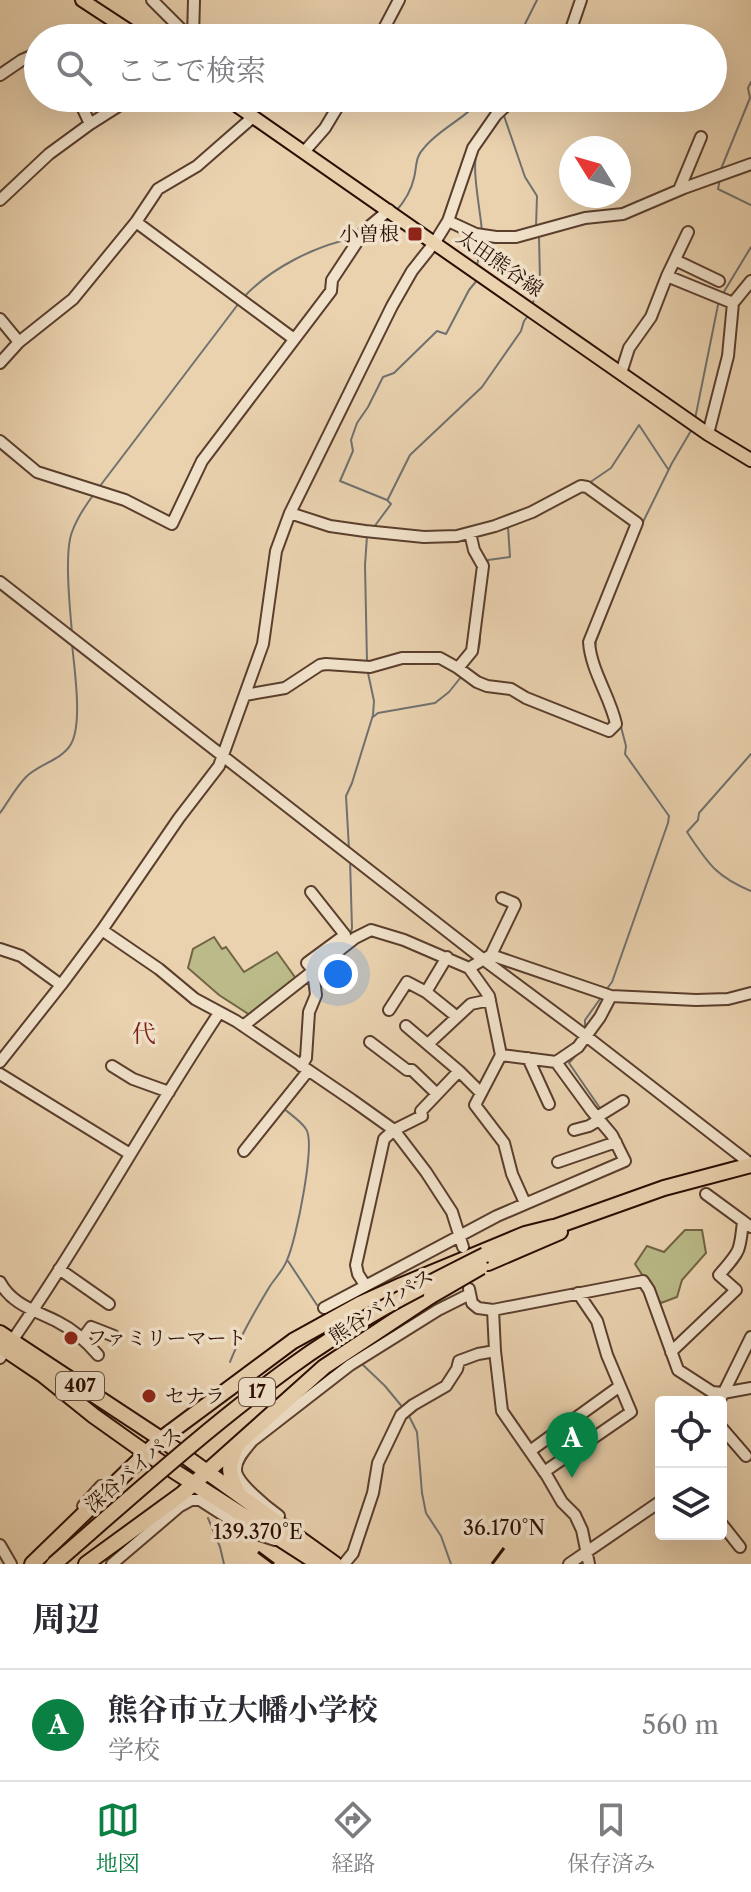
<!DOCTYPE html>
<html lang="ja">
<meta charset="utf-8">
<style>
:root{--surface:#fff;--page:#f7f7f7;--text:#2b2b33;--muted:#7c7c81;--line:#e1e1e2;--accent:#0b8043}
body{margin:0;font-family:"Libre Caslon Text","Noto Serif JP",serif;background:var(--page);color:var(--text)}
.controls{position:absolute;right:24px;bottom:24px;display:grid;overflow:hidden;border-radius:8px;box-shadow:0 8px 32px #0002}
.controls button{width:72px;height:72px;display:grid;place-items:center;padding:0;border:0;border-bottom:2px solid var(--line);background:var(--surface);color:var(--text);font:40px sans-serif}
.compass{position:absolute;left:559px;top:136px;width:72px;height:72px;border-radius:50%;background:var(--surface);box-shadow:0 8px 32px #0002;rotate:307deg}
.you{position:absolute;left:338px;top:974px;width:28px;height:28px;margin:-20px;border:6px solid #fff;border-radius:50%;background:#1a73e8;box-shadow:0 0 0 12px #1a73e833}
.badge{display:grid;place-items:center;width:52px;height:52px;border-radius:50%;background:var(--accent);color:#fff;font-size:26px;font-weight:700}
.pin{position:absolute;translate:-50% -66px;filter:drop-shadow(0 2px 4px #0008)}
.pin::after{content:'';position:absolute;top:42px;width:28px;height:24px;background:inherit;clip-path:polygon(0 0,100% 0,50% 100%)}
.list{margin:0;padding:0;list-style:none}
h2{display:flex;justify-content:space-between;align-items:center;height:104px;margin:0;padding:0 32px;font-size:34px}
h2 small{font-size:26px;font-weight:400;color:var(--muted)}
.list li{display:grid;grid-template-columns:52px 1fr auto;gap:24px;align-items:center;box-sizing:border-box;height:112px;padding:0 32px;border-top:2px solid var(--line)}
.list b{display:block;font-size:30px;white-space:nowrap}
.list p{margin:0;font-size:26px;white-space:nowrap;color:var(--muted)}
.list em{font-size:26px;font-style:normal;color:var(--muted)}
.icon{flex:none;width:44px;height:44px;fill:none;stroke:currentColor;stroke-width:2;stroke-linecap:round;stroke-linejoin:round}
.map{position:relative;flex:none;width:751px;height:1564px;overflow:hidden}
.search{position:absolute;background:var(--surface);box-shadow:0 8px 32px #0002;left:24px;right:24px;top:24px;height:88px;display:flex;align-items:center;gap:20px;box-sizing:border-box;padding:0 28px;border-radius:44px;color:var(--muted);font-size:30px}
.sheet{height:216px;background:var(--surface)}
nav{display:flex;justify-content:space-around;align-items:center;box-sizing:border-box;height:112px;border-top:2px solid var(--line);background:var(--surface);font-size:22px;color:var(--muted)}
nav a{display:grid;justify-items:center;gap:4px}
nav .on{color:var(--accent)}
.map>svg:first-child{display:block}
</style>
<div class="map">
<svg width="751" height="1564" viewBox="0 0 751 1564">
<rect width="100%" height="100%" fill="#ead2af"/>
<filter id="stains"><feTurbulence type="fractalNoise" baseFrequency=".0025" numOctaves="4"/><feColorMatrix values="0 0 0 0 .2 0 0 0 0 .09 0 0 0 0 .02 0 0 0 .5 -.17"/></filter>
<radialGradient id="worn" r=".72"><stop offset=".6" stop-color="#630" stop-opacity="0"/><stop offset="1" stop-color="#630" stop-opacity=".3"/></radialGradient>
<path fill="#babb88" stroke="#726445" stroke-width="2" d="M214 937 222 949 226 947 244 972 277 952 297 980 250 1015 219 995 188 968 193 949Z
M685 1230H702L706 1253 682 1280 677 1297 661 1303 635 1264 647 1246 664 1252Z"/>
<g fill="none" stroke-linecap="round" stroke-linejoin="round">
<path stroke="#70716f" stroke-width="2" d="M518 38 537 0
M496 98 501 106
M503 113 525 177 537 196 536 227
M721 169 750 98 748 88 751 82
M720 179 718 189 751 205
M396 211C405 201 411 191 414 178 417 166 415 157 424 148 439 129 465 119 483 98
M482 232C481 214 471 167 477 153 478 149 481 145 484 141
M369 234 384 227 390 219
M477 265 483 238
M722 295 751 247
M243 298C269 269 316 245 355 238
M532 306 540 280 539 237
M695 419 719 300
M589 483 611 468 639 425 668 469
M100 486 239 303
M388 499 410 455 482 387 521 331 524 321 528 316
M641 526 672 463 692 429
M374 527 391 504 387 500 340 481 353 451 351 440 357 423 368 407 383 377 394 373 437 331 446 334 469 290 478 279
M367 536 365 565 367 662
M487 565 488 560 510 557 508 527
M72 633C70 609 64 553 72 532 77 518 85 506 94 494
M595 649 596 641 636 539
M475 655C481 648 480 636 480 626
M598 663 606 683
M373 717 378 713 435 703 449 692 461 677
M751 754 699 813 698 820 687 832C708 863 715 876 751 891
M0 813C8 802 16 787 26 777 39 764 62 760 71 744 83 723 74 668 72 643
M349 849 346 796 352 783 373 715 374 701 368 673
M350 859 352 928 350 936
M606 990 612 982 668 823 669 816 625 754 626 746 620 723
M585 1031V1020L600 999
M579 1052 569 1063 602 1111
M288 1261 317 1305
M230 1362C240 1336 256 1309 270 1286 276 1277 284 1269 287 1260 296 1241 316 1143 306 1129 301 1121 290 1114 283 1108
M362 1364 385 1386 404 1409
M408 1414 417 1432 422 1493 426 1513 441 1536 451 1564
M208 1518 220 1547 224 1564"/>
<defs>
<path id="minor" d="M152 0 190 38
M193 38 194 0
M379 38 399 0
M568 38 581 0
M0 75 22 60 38 53
M78 98 90 124
M304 152 325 128 343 98
M679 190 701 137
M0 200 49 154 90 124 131 98
M448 221 476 234 496 237H516L585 218 623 214 684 188 751 164
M136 222 294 339
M675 260 719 281
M667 276 733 303
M0 319 19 342
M0 363 19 342 73 299 136 222 158 189 197 166 253 117 241 98
M621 373 629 348 651 317 667 276 688 232
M708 434 728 356 733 303 751 281
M0 441 37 472 125 500 172 524 202 461 331 291 332 280 365 230 389 210
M0 582 484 960 586 1036 751 1164
M458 668 472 651 483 566 474 550 470 533
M245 695 285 688 320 665 326 664 370 667 402 658H440L458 668 477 682 487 686 511 689 526 698 609 731 616 724C610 696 591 671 589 642L637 523 587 487 581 486 532 512 495 526 457 536 424 537 365 531 330 526 290 513
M102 930 159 969 195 999 236 1021 352 1100 394 1130 426 1172 452 1212 463 1247
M0 949 21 956 61 985
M491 955 515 905 514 903 502 898
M469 968 489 996 501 1055
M426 992 447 957
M389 1010 407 982 426 992 457 1017
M243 1026 355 938 371 930 404 940 469 968 491 955 611 996 696 1000 728 999 751 993
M406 1026 459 1071 481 1093
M370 1042 407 1070H412L437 1094
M428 1044 471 1004 490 1000
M528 1058 549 1104
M0 1062 61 985 102 930 179 818 219 766 263 644 276 551 290 513 392 306 412 271 435 242 448 221 473 148 496 115 514 98
M112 1066 133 1079 169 1092
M301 1066 306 1058 309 1012 316 995 313 970 307 963 345 935 311 892
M0 1074 130 1154
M597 1117 623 1101
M574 1130 589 1126 599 1120
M244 1151 308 1071
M558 1162 616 1142
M706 1194 751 1227
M525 1203 512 1174 504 1143 475 1105 501 1055 556 1062 578 1047 600 1017 611 996
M59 1269 109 1304
M0 1282C12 1305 37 1311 58 1322 74 1330 87 1342 98 1355
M365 1285 358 1274 356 1265 384 1139 394 1130 422 1116 421 1111 459 1071
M469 1289 472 1303 478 1308 493 1310 643 1281 649 1290 678 1370 712 1392 723 1393 751 1388
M324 1308 497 1216 625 1161 612 1135 591 1110 556 1062
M493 1310 495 1351 502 1411 547 1476 562 1502 575 1515 582 1530 589 1564
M83 1338 91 1327 114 1336
M671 1352 736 1290 719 1275C740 1251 740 1252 743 1221
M0 1358C79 1247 144 1126 219 1013
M719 1402 751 1337
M721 1427 746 1456
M530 1451 620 1386
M544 1472 631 1412 607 1355 597 1321 578 1293
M83 1506 101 1486 110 1489
M279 1516C268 1508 235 1482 236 1469 236 1458 246 1449 252 1441L350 1365 438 1310 470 1294
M721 1523 740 1547
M0 1545 11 1564
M112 1564 180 1506 191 1500H200L248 1531 275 1540
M344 1564 353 1553 373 1493 378 1463 401 1415 413 1405 446 1386 457 1369 459 1361 478 1354 495 1351
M569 1564 661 1501"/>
<path id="major" d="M82 0 140 38
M226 98 708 434 751 460"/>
<path id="highway" d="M546 1230 664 1188 751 1165
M488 1263 560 1232
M0 1333 161 1439 335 1564
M0 1346 43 1375 94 1416 146 1453 319 1564
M237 1446C227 1467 228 1474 239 1494
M32 1564 161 1439 293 1341 360 1304 402 1285 525 1234 553 1227
M86 1564 182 1494 324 1367 431 1296"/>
</defs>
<use href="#minor" stroke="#5a3e2d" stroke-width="14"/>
<use href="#major" stroke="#2a0d02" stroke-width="16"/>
<use href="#highway" stroke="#2a0d02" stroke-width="18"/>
<use href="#minor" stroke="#f1e2cb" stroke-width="10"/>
<use href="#major" stroke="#ead2af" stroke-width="12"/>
<use href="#highway" stroke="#ead2af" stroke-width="14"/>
<defs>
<path id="highway-bridge" d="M431 1296 481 1267
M54 1564C131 1497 207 1428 289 1368 350 1323 417 1289 485 1255"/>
</defs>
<use href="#highway-bridge" stroke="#2a0d02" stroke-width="18" stroke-linecap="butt"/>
<use href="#highway-bridge" stroke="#ead2af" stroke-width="14"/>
</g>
<path fill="none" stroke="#2a0d02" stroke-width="3" d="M258 1552 274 1564M492 1564 504 1548"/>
<g fill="#8f2418" stroke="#f1e2cb" stroke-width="3">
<rect x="407" y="226" width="16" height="16" rx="4"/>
<circle cx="71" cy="1338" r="8"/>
<circle cx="149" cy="1396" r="8"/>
</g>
<g text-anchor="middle" stroke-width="7" stroke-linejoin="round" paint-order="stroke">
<g fill="#f1e2cb" stroke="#664d3e" stroke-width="2">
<rect x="56" y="1372" width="48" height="28" rx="6"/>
<rect x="239" y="1378" width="36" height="28" rx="6"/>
</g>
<g font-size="18" font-weight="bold" fill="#2a0d02">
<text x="80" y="1392">407</text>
<text x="257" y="1398">17</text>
</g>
<g font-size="20" fill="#2a0d02" stroke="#f1e2cb" text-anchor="start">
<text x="399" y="241" text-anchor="end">小曽根</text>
<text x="87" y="1345">ファミリーマート</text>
<text x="165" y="1403">セナラ</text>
</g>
<g font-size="20" fill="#2a0d02" stroke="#f1e2cb">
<text transform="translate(500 263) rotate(35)" y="7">太田熊谷線</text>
<text transform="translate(381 1306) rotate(-33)" y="7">熊谷バイパス</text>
<text transform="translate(133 1469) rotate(-41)" y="7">深谷バイパス</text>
</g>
<g font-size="24" fill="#7a1f14" stroke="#f1e2cb">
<text x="144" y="1042">代</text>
</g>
</g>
<g font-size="20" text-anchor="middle" fill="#2a0d02" stroke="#f1e2cb" stroke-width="7" stroke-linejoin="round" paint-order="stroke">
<text x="504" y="1535">36.170°N</text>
<text x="258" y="1539">139.370°E</text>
</g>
<rect width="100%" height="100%" filter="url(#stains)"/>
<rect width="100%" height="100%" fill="url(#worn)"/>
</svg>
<div class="controls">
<button><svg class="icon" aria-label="locate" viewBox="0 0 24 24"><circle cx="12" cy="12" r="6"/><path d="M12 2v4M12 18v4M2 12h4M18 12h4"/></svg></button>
<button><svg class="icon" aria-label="layers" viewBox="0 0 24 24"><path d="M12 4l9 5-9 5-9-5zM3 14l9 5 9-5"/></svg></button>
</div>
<svg class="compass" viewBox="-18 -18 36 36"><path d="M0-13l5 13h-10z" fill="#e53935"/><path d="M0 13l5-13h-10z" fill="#7c7c81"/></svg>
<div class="you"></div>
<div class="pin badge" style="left:572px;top:1478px">A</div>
<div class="search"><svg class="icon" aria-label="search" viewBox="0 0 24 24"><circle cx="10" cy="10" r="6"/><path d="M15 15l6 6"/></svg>ここで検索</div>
</div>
<section class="sheet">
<h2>周辺<small></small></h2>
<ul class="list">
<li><span class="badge">A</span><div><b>熊谷市立大幡小学校</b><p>学校</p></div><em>560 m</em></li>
</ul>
</section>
<nav>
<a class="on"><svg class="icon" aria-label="map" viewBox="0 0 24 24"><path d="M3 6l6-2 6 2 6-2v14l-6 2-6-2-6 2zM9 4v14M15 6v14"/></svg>地図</a>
<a><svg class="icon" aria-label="directions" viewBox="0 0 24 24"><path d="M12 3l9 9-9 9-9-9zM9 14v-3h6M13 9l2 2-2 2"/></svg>経路</a>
<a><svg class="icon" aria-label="saved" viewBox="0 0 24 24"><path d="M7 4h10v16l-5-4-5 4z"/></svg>保存済み</a>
</nav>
